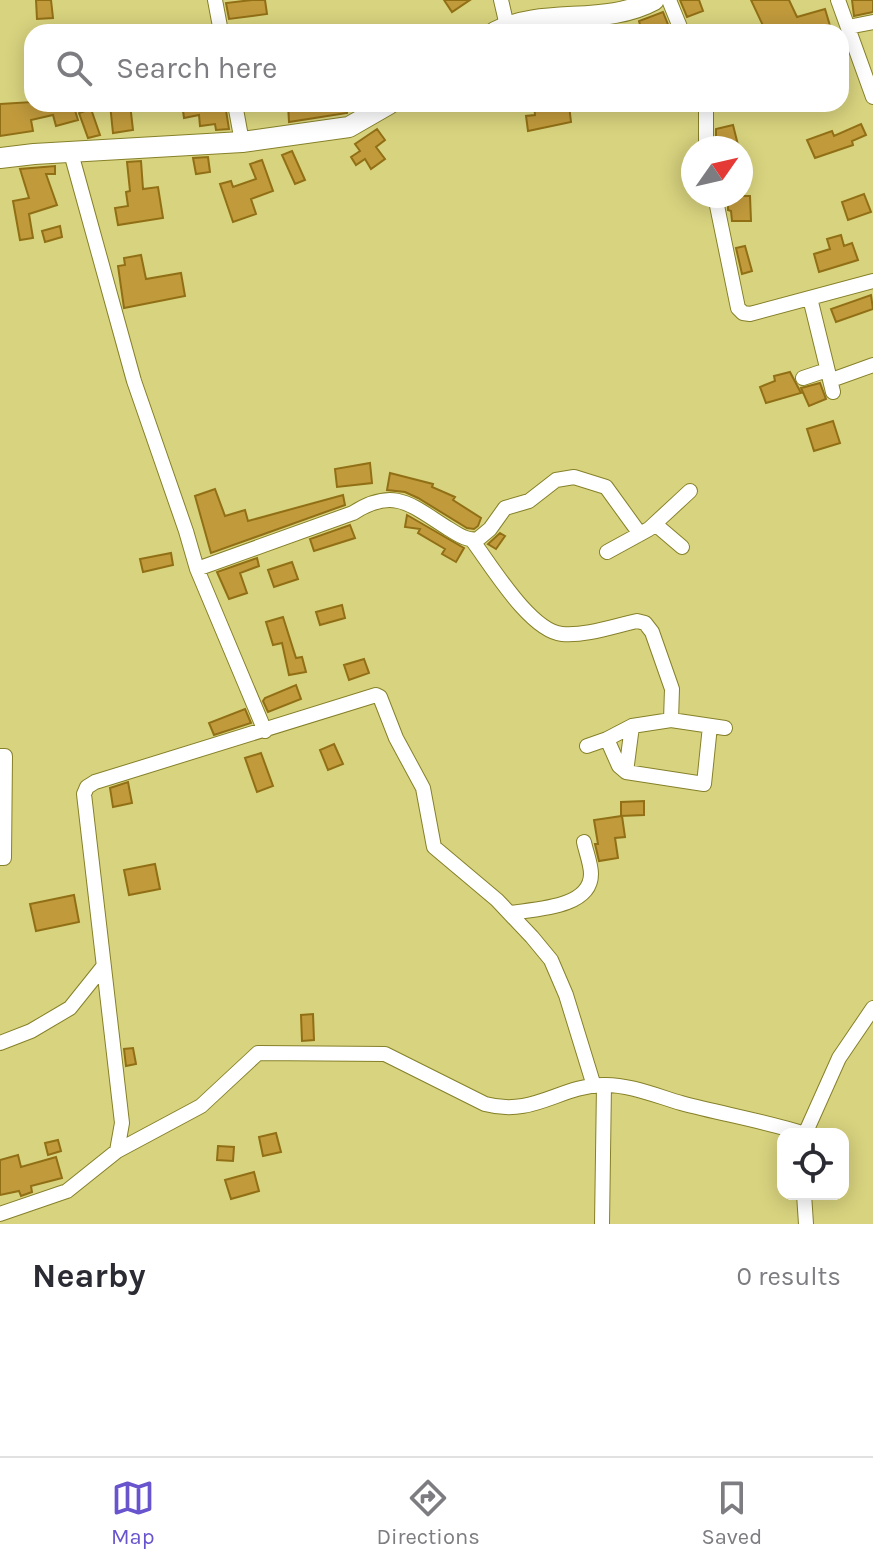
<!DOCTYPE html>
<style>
:root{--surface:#fff;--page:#f7f7f7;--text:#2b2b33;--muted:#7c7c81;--line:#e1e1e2;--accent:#6855ce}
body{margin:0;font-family:Karla,sans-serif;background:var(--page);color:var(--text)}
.controls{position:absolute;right:24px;bottom:24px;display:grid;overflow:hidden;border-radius:16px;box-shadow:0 4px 20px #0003}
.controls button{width:72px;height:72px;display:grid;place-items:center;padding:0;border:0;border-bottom:2px solid var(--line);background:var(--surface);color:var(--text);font:40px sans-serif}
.compass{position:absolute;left:681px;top:136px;width:72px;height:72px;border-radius:50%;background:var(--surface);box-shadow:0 4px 20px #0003;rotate:56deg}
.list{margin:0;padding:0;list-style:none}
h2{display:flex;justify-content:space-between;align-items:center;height:104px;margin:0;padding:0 32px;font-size:34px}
h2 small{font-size:26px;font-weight:400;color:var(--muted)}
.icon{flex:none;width:44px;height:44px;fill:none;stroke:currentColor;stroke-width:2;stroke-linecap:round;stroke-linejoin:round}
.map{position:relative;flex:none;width:873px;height:1224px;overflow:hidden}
.search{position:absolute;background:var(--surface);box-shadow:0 4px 20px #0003;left:24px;right:24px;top:24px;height:88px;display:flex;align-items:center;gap:20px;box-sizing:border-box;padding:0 28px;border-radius:24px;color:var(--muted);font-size:30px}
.sheet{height:232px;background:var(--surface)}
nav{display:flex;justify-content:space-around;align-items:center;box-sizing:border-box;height:112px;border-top:2px solid var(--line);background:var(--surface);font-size:22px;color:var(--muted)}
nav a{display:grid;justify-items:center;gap:4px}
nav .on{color:var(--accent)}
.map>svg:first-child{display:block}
</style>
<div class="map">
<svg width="873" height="1224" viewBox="0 0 873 1224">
<rect width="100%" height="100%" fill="#d8d37e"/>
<path fill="#c19a3c" stroke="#916f15" stroke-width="2" d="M36 0H51L53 18 37 19Z
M252 0H265L267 14 229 19 226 3Z
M444 0H470L452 12Z
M680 0H699L703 11 687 17Z
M751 0H789L797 17 825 9 831 29 821 32H766Z
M852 0H873V12L854 16Z
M663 12 671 32H642L639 21Z
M32 102V104H73L78 120 56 126 53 115 31 120 33 131 0 136V104Z
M110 104H130L133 130 113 133Z
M182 104H225L229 129 216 130 215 124 200 126 199 115 184 118Z
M288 104H346L347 113 289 122Z
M534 104H545V108L569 105 571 122 528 131 526 116 535 115Z
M91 109 100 135 88 138 79 113Z
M861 124 866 135 852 141 853 145 815 158 807 140 832 131 834 136Z
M733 125 738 145 716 148V129Z
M377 129 385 140 376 147 385 159 371 169 365 159 356 165 351 157 360 151 355 144Z
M292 151 305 180 295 184 282 155Z
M208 157 210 172 196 174 193 158Z
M262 160 273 191 251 199 256 214 233 222 220 184 231 181 233 187 256 179 250 164Z
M141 161 143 189 158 187 163 218 118 225 115 208 128 206 126 192 130 191 127 162Z
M55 166V174H46L57 205 29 214 33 238 20 240 13 201 29 198 20 169Z
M864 194 871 212 848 220 842 202Z
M731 196H750L751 221H732L731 211 728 210V201H731Z
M60 226 62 237 45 242 42 231Z
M841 235 844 246 852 243 858 260 819 272 814 254 830 249 827 239Z
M745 246 752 271 742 274 736 248Z
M141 255 146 279 181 273 185 296 124 308 118 266 125 265 124 258Z
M871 295 873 309 836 322 831 309Z
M790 372 801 393 766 403 760 387 775 381 774 376Z
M820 383 826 399 809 406 801 388Z
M833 421 840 443 814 451 807 429Z
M370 463 372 483 337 487 335 469Z
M390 473 433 484 432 487 455 497 453 500 481 518 478 526 474 529 467 528 418 498 405 492 387 490Z
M215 489 225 516 245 510 248 521 343 495 345 505 211 553 195 496Z
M407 515 464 548 456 562 442 554 445 549 418 533 420 529 405 527Z
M350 525 355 538 314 551 310 539Z
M500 533 505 536 496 549 488 544Z
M171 553 173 565 143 572 140 559Z
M257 558 259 566 240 573 247 593 229 599 217 572Z
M292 562 298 579 274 587 268 570Z
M342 605 345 618 320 625 316 612Z
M283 617 296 658 302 657 306 672 289 675 282 643 273 645 266 622Z
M364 659 369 673 349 680 344 665Z
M296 685 301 699 268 712 263 701 265 698Z
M245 709 251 723 214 735 209 723Z
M334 744 343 764 328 770 320 750Z
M261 753 273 786 257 792 245 758Z
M128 782 132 803 113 807 110 788Z
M644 801V815L621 816V802Z
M622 816 625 837 615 838 618 858 599 861 595 844H598L594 820Z
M155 864 160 889 129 895 124 870Z
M74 895 79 922 36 931 30 904Z
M313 1014 314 1040 302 1041 301 1015Z
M133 1048 136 1064 126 1066 124 1049Z
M276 1133 281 1152 263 1156 259 1137Z
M58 1140 61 1151 48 1155 45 1143Z
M218 1146 234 1147 233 1161 217 1160Z
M18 1155 21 1167 56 1157 62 1178 31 1186 32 1192 21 1196 19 1191 0 1195V1160Z
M254 1172 259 1191 231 1199 225 1180Z"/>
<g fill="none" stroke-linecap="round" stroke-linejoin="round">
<defs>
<path id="minor" d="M215 0 221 32
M501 0 507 26
M669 0 682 32
M838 0 873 97
M848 27 873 22
M235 104 242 142
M706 148V104
M71 153 134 381 186 531 197 569 265 731
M715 196 738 308 743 313 750 314 873 281
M810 298 833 392
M803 378 827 370
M837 378 873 365
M655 524 682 547
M472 540C491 565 530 631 562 634 586 636 614 626 637 621L645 623 652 632 672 689 671 720 725 728
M607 552 649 529 690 491
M197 569 353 513C395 486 412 506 449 529 459 535 467 541 478 539L490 529 505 508 529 501 556 480 574 477 606 487 640 534
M607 739 632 726 671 720
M587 746 607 739 619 766 626 772 704 784 710 726
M0 756H5L4 858H0
M626 772 632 726
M510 913C535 909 591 908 591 874 591 864 586 852 584 842
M0 1043 31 1031 70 1008 102 968
M805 1134 839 1058 873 1008
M117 1151 122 1123 84 794 87 787 95 782 376 695 380 697 396 738 423 788 434 847 497 900 532 937 551 960 566 995 594 1086
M804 1194 806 1224
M0 1214 67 1191 117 1151 201 1106 258 1053 385 1054 485 1104C534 1117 559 1086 603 1085 628 1084 657 1096 681 1103 722 1114 764 1121 805 1134
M602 1224 604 1085"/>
<path id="secondary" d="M495 32C544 7 605 27 654 0
M0 158 34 154 242 142 349 127 389 104"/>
</defs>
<use href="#minor" stroke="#868029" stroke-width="16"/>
<use href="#secondary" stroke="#868029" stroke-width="22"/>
<use href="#minor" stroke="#fff" stroke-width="14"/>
<use href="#secondary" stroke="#fff" stroke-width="20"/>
</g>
</svg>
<div class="controls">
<button><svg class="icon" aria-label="locate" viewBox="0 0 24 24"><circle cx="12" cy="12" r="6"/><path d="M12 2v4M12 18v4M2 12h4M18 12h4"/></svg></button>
</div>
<svg class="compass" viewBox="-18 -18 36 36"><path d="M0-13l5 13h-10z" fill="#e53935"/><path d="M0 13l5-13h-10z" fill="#7c7c81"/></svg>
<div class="search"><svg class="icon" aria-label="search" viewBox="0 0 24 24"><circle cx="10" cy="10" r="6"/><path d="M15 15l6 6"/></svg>Search here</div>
</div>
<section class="sheet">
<h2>Nearby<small>0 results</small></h2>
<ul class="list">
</ul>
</section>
<nav>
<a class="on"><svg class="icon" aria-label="map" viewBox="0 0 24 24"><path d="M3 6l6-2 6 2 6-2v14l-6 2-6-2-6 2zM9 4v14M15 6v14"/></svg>Map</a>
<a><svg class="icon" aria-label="directions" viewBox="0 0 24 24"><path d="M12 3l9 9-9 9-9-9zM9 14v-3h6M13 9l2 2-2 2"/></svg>Directions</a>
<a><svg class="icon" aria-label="saved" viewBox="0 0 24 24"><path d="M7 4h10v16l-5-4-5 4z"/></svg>Saved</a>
</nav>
